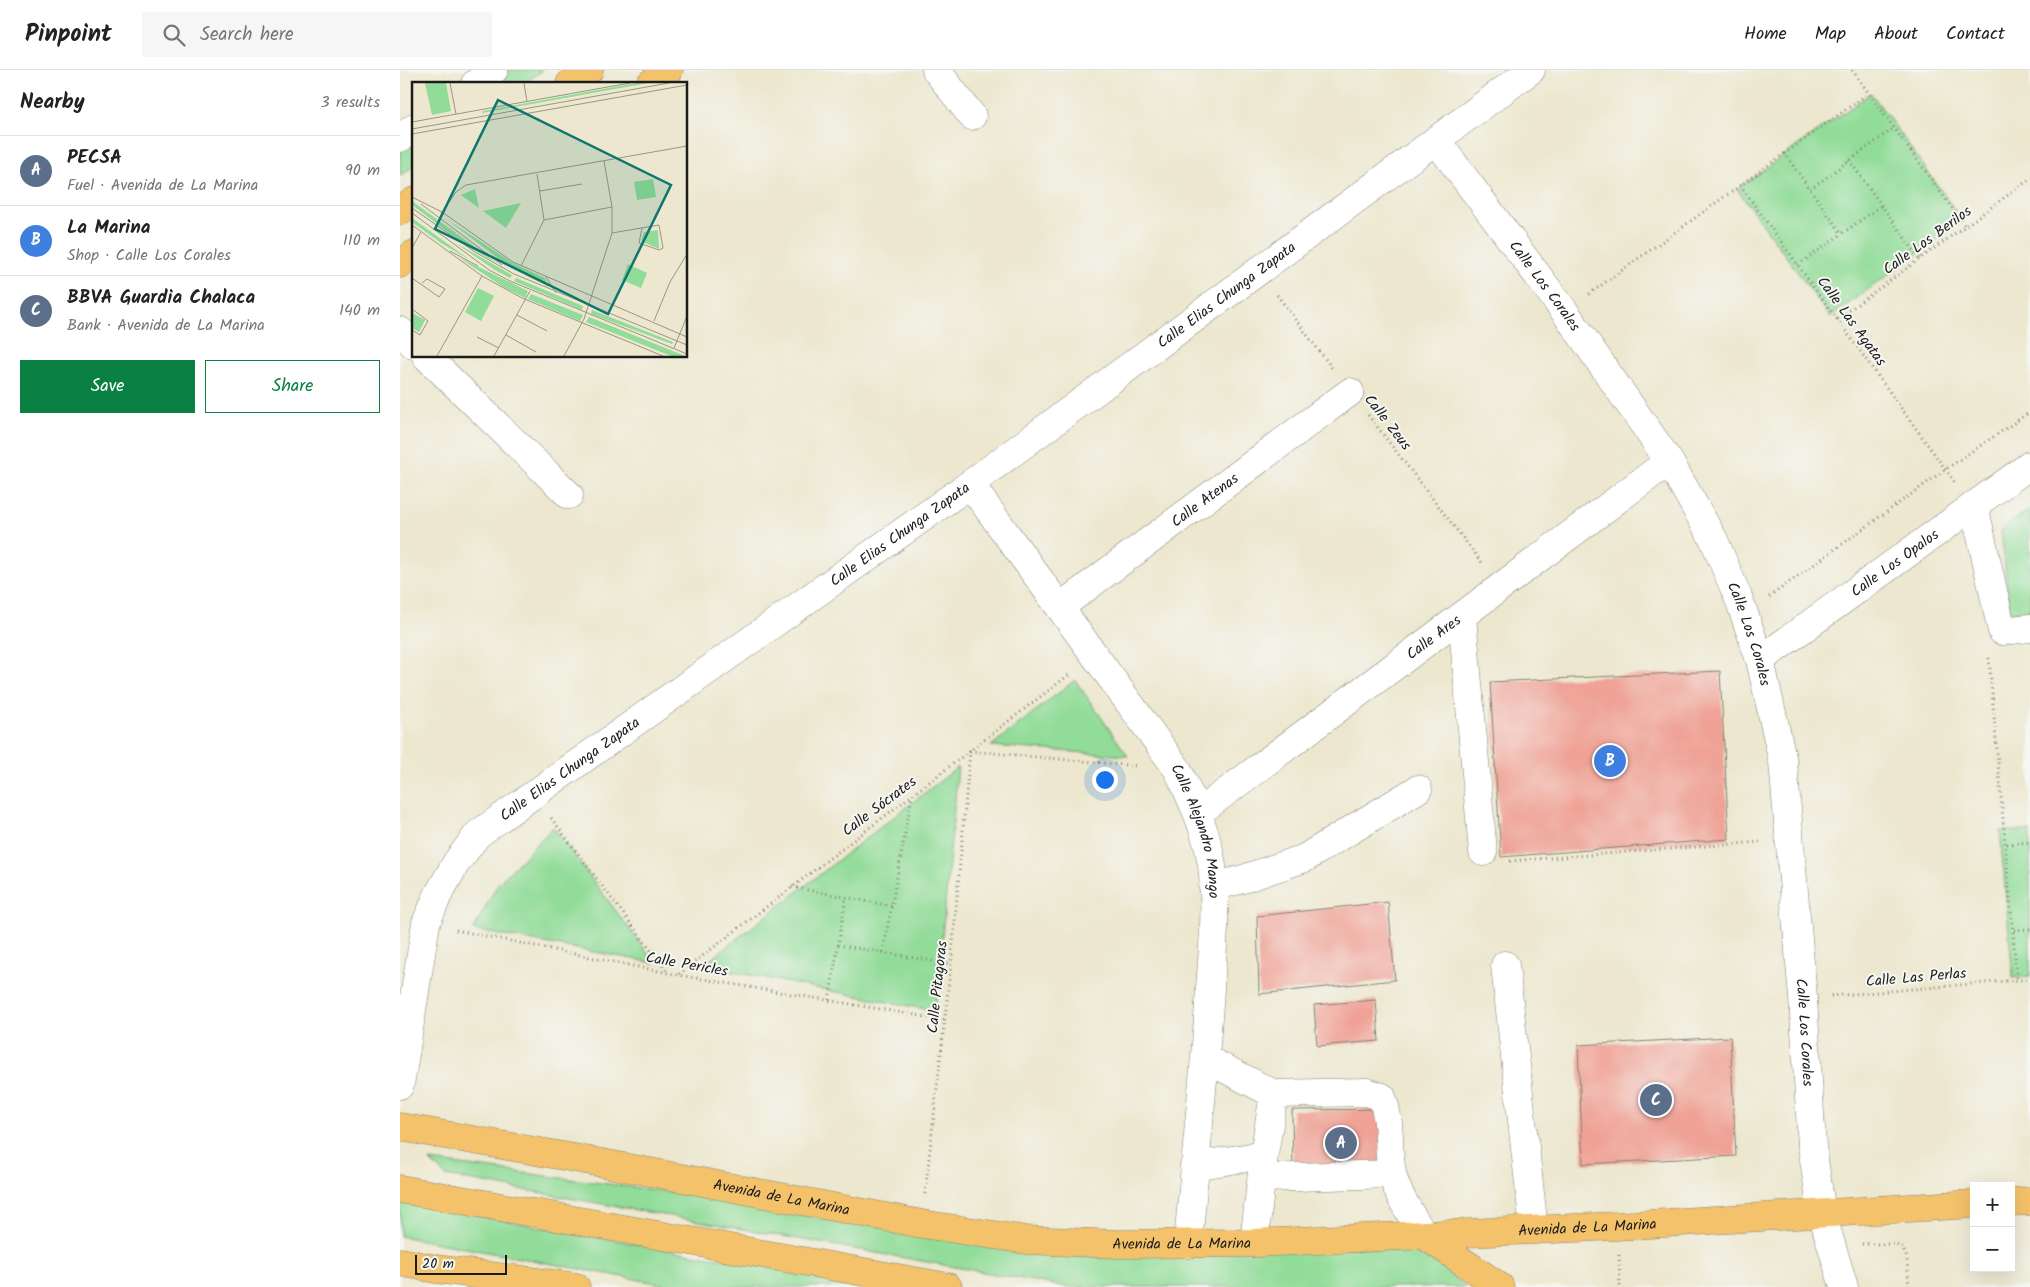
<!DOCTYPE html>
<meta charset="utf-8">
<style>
:root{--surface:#fff;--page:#f6f6f6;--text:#222;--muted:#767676;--line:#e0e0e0;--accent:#0b8043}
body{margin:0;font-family:Kalam,sans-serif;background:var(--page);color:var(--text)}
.controls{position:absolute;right:15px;bottom:15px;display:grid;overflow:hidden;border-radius:0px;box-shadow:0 5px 20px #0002}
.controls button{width:45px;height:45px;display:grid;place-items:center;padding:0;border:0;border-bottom:1px solid var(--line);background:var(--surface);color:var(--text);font:25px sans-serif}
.scale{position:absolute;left:15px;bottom:12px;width:92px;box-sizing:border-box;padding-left:5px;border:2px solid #1c1c1c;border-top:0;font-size:14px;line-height:18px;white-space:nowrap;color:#1c1c1c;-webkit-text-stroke:4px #f6f6f2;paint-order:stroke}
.you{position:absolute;left:704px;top:709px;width:18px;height:18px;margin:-12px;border:4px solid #fff;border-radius:50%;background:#1a73e8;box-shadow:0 0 0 8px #1a73e833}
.badge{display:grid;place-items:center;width:32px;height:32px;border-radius:50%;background:var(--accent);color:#fff;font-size:16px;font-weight:700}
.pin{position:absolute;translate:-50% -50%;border:2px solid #fff;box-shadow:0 1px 5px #0006}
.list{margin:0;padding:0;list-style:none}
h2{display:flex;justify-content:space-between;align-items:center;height:65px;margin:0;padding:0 20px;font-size:21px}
h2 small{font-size:16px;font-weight:400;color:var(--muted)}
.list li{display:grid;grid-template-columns:32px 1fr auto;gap:15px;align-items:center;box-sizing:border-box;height:70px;padding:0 20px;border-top:1px solid var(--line)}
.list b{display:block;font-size:19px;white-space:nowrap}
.list p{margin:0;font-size:16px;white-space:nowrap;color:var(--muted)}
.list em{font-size:16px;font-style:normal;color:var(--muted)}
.actions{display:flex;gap:10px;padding:15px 20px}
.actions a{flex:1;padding:11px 0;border:1px solid var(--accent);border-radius:0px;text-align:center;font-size:18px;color:var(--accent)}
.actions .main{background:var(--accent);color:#fff}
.icon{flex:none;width:28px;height:28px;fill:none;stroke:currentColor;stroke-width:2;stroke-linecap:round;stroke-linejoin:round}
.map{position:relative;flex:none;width:1630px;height:1217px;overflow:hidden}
header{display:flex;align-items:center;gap:30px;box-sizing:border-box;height:70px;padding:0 25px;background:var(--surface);border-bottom:1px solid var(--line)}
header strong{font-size:24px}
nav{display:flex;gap:28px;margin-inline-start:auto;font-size:18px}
.search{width:350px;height:45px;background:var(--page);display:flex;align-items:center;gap:12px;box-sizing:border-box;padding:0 18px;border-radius:0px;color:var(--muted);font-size:19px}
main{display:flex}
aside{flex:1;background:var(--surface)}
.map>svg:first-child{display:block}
</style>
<header>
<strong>Pinpoint</strong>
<div class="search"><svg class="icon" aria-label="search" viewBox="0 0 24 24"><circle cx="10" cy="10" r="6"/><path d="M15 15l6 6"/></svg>Search here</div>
<nav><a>Home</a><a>Map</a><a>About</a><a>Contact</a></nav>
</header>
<main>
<aside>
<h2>Nearby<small>3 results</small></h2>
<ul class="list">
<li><span class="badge" style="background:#5c6f8a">A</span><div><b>PECSA</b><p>Fuel · Avenida de La Marina</p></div><em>90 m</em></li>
<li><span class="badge" style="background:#3f7fe0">B</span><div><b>La Marina</b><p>Shop · Calle Los Corales</p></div><em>110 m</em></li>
<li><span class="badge" style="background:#5c6f8a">C</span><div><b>BBVA Guardia Chalaca</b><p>Bank · Avenida de La Marina</p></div><em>140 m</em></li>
</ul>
<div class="actions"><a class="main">Save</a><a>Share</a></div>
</aside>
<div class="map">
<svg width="1630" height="1217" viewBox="0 0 1630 1217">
<rect width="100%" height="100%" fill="#f6f6f2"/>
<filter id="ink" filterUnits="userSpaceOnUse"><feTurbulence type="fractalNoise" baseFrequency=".02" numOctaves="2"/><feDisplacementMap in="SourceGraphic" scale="10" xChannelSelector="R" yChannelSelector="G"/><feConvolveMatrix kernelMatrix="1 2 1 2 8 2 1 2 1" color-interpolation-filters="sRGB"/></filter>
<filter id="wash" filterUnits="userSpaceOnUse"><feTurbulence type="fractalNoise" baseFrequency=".0096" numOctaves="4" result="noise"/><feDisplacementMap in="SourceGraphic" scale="20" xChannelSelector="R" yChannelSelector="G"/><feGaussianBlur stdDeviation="1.12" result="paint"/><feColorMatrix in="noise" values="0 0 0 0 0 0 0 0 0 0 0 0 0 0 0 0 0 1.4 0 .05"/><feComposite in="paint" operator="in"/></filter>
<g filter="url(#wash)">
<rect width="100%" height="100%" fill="#ece7ce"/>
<path fill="#91dc98" stroke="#567c5a" d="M110 0H143L124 14H91Z
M1471 23 1563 151 1430 247 1337 119Z
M14 70V96L0 106V81Z
M1630 439V541L1610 542 1601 460Z
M675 610 728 686 591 676Z
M558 697 535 941 302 896Z
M153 757 255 893 73 860 98 814Z
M1600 761H1630V906L1613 908Z
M30 1091 722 1180 1017 1177 1066 1217H667L46 1106Z
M0 1132 479 1217H278L0 1166Z"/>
<g id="blocks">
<path fill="#efa295" d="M1320 601 1329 769 1101 787 1090 612Z
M988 832 995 910 859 924 857 846Z
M976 930 979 971 917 976 914 935Z
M1330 967 1336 1086 1183 1094 1178 975Z
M990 1039V1105L893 1107 892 1040Z"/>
</g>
</g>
<g filter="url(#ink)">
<use href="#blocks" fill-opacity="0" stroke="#848275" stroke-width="1"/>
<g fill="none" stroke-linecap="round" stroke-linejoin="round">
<defs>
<g id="minor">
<path d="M536 0 572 46"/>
<path d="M75 14 94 0"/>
<path d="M0 68 14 58"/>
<path id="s1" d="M1036 70 1165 242 1269 391 1314 470 1340 532 1360 590 1383 692 1403 928 1412 1076 1422 1144 1444 1217"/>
<path d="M0 261 14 275"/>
<path d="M26 286 169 425"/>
<path id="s2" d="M570 414 778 700C792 730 808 764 812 796 817 836 813 878 810 918 805 1003 795 1089 788 1174"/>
<path d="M1574 435 1602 561 1630 558"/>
<path id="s3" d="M660 537 950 322"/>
<path d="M1062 546 1083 782"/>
<path id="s4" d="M1360 590 1630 395"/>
<path id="s5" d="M798 743 1269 391"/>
<path d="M813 817 843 809 905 788 1018 719"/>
<path d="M1105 895 1134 1160"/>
<path d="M806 989 874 1024 967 1022 982 1027C992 1054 987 1076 992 1103 997 1125 1012 1146 1024 1165"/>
<path id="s6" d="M0 1015 26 853 38 825 56 793 78 764 570 414 1131 0"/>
<path d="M794 1096 864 1085"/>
<path d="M862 1108 992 1104"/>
<path d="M854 1173 864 1085 874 1024"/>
</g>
<g id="major">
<path d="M170 14 189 0"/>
<path d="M250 14 269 0"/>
<path d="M0 141 14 131"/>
<path d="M0 194 14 184"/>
<path id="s7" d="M0 1057 208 1094 522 1154 626 1170 718 1174 854 1173 1217 1156 1574 1134"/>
<path d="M0 1119 548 1217"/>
<path d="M1611 1132 1630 1131"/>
<path d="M1024 1165 1100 1217"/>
<path d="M0 1192 36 1199 176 1217"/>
</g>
</defs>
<use href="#minor" stroke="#848275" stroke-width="29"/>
<use href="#major" stroke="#848275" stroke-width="29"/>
<path stroke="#848275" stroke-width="3" stroke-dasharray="1 4" stroke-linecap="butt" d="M1452 0 1565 156
M1384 83 1442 164
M1449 90 1520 189
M1340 115 1556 414
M1410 119 1494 58
M1398 195 1482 135
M1189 224 1469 23
M877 225 932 298
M1437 249 1630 109
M968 345 1083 494
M1369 527 1546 399 1630 342
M1589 588 1617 910
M151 748 268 903
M1607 774 1630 772
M1110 791 1360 772
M392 817 492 836
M56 860 278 905 545 950
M1614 860 1630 859
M438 875 551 894
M483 882 512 726
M279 904 670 604
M1431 926 1630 909
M429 930 446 828
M525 1124 551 894 570 681 738 696
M1462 1174H1493L1502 1177 1507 1188 1509 1217
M1219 1185 1220 1217"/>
<use href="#minor" stroke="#fff" stroke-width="28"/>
<use href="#major" stroke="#f4c26a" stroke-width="28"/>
</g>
</g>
<g text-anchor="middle" stroke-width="4" stroke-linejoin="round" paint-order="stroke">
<g font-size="15" fill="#1c1c1c" stroke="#f6f6f2">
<text transform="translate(1527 170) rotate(-36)" y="5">Calle Los Berilos</text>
<text dy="5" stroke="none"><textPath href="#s1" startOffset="182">Calle Los Corales</textPath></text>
<text dy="5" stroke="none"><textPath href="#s6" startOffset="1190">Calle Elias Chunga Zapata</textPath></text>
<text transform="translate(1452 251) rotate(54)" y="5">Calle Las Agatas</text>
<text transform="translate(988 352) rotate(52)" y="5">Calle Zeus</text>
<text dy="5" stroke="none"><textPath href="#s3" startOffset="180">Calle Atenas</textPath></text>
<text dy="5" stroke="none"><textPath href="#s6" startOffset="785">Calle Elias Chunga Zapata</textPath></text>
<text dy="5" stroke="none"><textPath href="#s4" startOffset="166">Calle Los Opalos</textPath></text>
<text dy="5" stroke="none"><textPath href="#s1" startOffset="588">Calle Los Corales</textPath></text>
<text dy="5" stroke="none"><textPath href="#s5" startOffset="294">Calle Ares</textPath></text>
<text dy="5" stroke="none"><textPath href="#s6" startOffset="380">Calle Elias Chunga Zapata</textPath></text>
<text transform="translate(479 736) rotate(-37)" y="5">Calle Sócrates</text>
<text dy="5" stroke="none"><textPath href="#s2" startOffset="418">Calle Alejandro Mango</textPath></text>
<text transform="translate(287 894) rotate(10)" y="5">Calle Pericles</text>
<text transform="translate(1516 907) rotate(-5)" y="5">Calle Las Perlas</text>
<text transform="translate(537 917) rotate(-84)" y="5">Calle Pitagoras</text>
<text dy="5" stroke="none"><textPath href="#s1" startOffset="992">Calle Los Corales</textPath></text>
<text dy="5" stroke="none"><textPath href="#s7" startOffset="388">Avenida de La Marina</textPath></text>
<text dy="5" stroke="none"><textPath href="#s7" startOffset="1198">Avenida de La Marina</textPath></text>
<text dy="5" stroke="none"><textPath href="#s7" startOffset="792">Avenida de La Marina</textPath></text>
</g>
</g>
<g transform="translate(12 12)">
<rect width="275" height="275" fill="#ece7ce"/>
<path d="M13 1H34L39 29 20 33ZM224 1H236L70 31 71 29ZM241 97 244 115 225 118 222 100ZM63 107 67 126 49 113ZM0 119 85 181 56 165 0 123ZM109 121 94 146 71 129ZM0 136 58 178 29 161 0 140ZM33 136 101 181 133 196 137 205 99 186ZM246 148 247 167 229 159 232 150ZM42 160 100 193 98 196 83 188ZM46 175 116 209 113 216 93 206ZM216 182 235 191 229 206 210 198ZM104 196 171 224 170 228 102 199ZM66 206 82 214 69 239 53 230ZM119 212 146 223 171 233 168 239 116 217ZM180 228 261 260 260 262 179 232ZM0 231 13 238 7 250 0 246ZM177 235 273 274H259L174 240Z" fill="#91dc98"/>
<path fill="none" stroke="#999687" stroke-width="1" d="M38 1 44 32M112 1 115 20M0 40 218 1M0 47 257 1M0 52 275 3M128 109 170 102M0 115 30 130 101 180 275 255M9 122 90 183M0 126 63 170 102 192 275 263M0 131 77 188 98 199 275 272M29 132 44 110 54 103 275 64M132 138 200 125M0 143 70 194 110 216 251 274M200 151 247 143 251 166 247 168 227 161 230 146M0 166 9 150M38 169 66 184M109 184 132 138 125 92M134 195 144 211M0 196 27 215 33 207 15 197 10 201M0 227 16 239 8 253 0 248M105 233 135 249M242 239 258 200 275 172M94 253 124 270M65 255 87 266M262 266 275 234M25 274 70 194M82 274 118 209M152 274 172 237 200 151V125L192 79"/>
<path fill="#0f766e" fill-opacity="0.15" stroke="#0f766e" stroke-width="2.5" d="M86 18 259 103 196 232 23 147Z"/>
<rect width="275" height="275" fill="none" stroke="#1c1c1c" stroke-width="2.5"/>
</g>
</svg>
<div class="controls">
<button>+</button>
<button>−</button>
</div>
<div class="scale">20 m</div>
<div class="you"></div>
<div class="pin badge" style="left:941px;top:1073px;background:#5c6f8a">A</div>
<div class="pin badge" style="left:1210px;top:691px;background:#3f7fe0">B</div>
<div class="pin badge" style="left:1256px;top:1030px;background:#5c6f8a">C</div>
</div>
</main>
